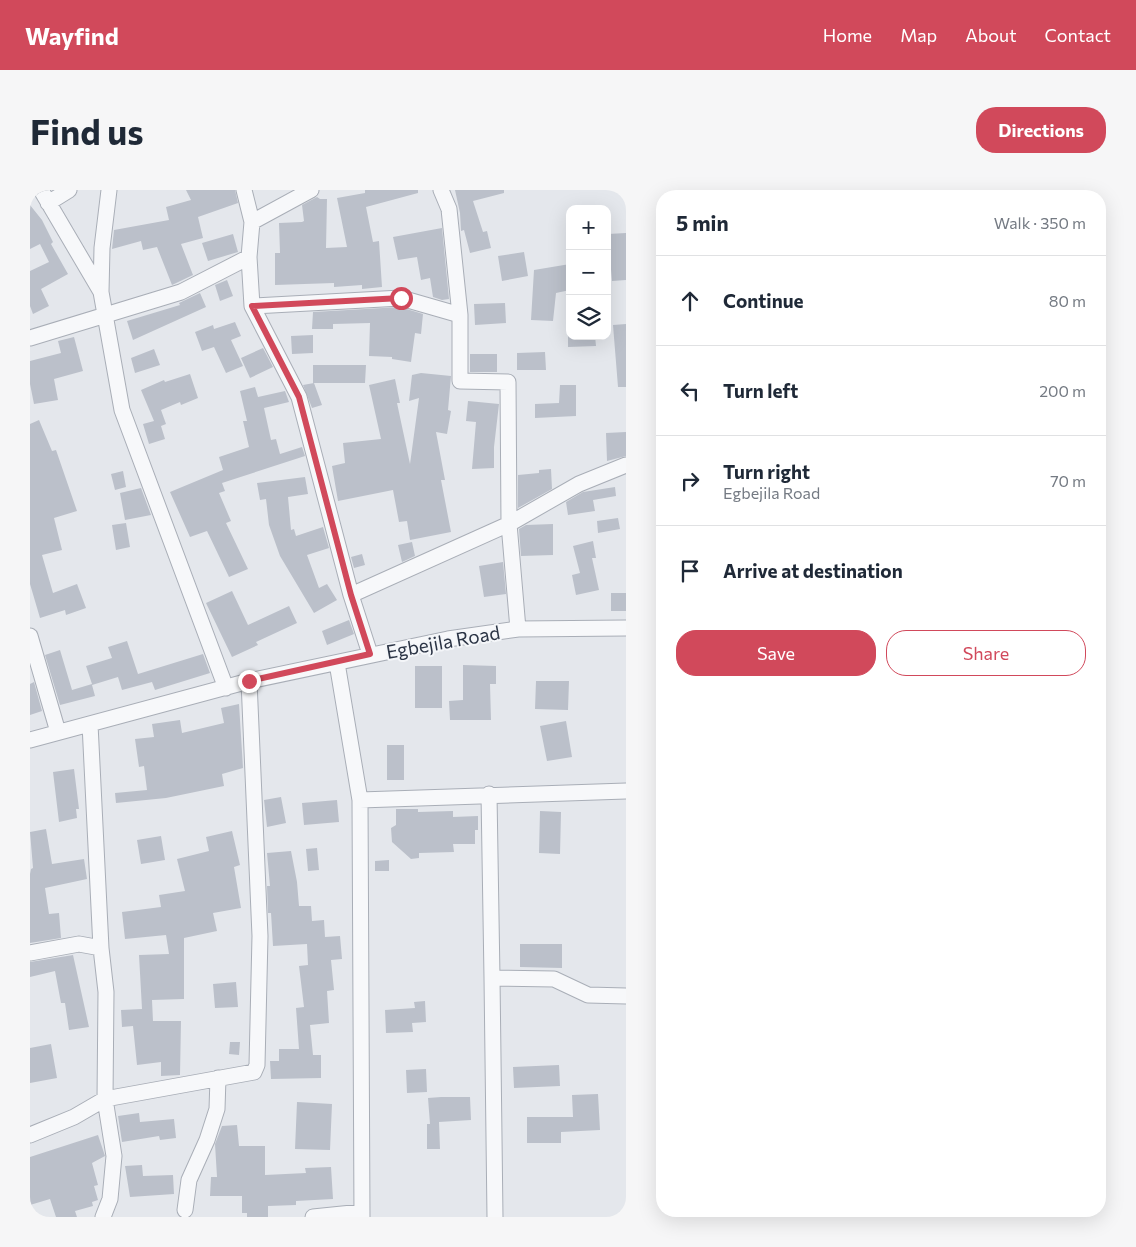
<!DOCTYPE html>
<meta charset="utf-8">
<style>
:root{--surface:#fff;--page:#f6f6f7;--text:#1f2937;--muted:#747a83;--line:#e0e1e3;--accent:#d1495b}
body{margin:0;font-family:Commissioner,sans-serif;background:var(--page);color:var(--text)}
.controls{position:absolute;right:15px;top:15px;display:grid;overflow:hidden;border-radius:10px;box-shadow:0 5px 20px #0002}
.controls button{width:45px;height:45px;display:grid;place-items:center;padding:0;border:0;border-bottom:1px solid var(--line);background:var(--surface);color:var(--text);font:25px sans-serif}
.stop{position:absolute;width:15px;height:15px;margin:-11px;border:4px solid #d1495b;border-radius:50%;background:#fff}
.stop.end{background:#d1495b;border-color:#fff;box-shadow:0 1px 5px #0008}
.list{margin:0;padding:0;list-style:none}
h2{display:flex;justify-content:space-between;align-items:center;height:65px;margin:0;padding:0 20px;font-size:21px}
h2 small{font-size:16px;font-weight:400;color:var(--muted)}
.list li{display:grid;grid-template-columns:32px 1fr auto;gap:15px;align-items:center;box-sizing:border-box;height:90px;padding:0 20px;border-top:1px solid var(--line)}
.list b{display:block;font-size:19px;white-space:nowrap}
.list p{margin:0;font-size:16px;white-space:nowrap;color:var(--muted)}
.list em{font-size:16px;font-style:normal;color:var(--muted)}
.actions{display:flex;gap:10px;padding:15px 20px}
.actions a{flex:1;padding:11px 0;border:1px solid var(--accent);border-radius:20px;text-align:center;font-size:18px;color:var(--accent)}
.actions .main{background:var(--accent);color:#fff}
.icon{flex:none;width:28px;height:28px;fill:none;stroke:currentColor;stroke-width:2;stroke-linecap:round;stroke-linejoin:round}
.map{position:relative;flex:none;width:596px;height:1027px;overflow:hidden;border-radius:20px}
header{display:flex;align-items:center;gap:30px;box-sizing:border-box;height:70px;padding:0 25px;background:var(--accent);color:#fff}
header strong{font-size:24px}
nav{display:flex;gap:28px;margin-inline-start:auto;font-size:18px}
.intro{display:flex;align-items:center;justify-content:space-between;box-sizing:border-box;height:120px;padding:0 30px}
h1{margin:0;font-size:35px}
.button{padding:12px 22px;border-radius:20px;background:var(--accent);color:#fff;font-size:18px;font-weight:700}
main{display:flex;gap:30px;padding:0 30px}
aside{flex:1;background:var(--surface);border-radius:20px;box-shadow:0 5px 20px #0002}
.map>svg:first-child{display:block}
</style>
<header>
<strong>Wayfind</strong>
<nav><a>Home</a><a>Map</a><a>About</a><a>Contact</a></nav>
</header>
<div class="intro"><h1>Find us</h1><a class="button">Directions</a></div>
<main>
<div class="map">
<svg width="596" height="1027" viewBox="0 0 596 1027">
<rect width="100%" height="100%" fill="#e4e7ec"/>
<path fill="#bbc0ca" d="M156 0H205L208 13 168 27 173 48 151 54 163 85 142 95 127 57 113 60 111 51 82 59 84 40 139 30 136 17 161 10Z
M335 0H388V3L336 17 343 52 349 51 352 97 332 99V95L304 97V93L245 95V63H250L249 33 272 32 274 31 272 15 287 7 290 9H297L296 58 317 57 307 8 335 3Z
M425 0H474V3L443 11 453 42 457 41 461 58 440 63 434 40 431 41 430 23Z
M0 15 12 30 23 52 21 54 38 84 11 99 19 116 3 124 0 116V81L19 72 10 54 0 59Z
M412 38 419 109 412 110 403 107 400 88 391 90 387 67 368 70 363 47Z
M596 43V90L582 91 578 44Z
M203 44 208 62 178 71 172 53Z
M494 62 498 86 472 91 468 66Z
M540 74V100L526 103 523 131 501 130 504 80Z
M197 90 203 106 190 111 185 95Z
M170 103 176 117 103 150 97 131 150 115 149 113Z
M475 113 476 133 445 135 444 114Z
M370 117 393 124 391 144 385 143 381 172 362 169V167L339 166 340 133 303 134V139H282L283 122Z
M205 132 211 146 201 150 213 176 196 183 184 157 172 161 165 142 183 135 184 139Z
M596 134V197H588L583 135Z
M283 145V163L262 164 261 146Z
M538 146H565L566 156 538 157Z
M44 147 53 181 24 189 28 210 4 214 0 194V171L31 163 28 151Z
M233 158 243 177 220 188 211 168Z
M124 159 130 175 105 183 101 168Z
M515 162 516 180H487V163Z
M440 164H467V182H440Z
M283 175H336L335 193H283Z
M391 183 421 186 418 220 421 221 417 244 406 242 415 290H411L421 342 380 350 377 331 369 332 363 300 308 311 302 276 315 273 313 253 351 249 339 195 365 189 370 213H367L380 274 389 208 379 211 382 185Z
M160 184 168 208 151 215 150 212 131 220 136 234 131 236 135 249 119 254 113 234 124 231 111 200 134 190 135 192Z
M284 193 292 215 282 218 273 195Z
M530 195H546V226L505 228V214L529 213Z
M225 197 228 207 255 201 259 212 234 218 241 250 246 249 250 264 272 257 275 266 192 293 195 301 189 303 201 331 196 333 218 379 199 387 177 341 160 347 140 302 193 280 189 267 219 257 213 231H217L210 201Z
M438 211 469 214 464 257V278L442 279 446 232 436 231Z
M9 230 22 261 26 260 47 321 24 328 32 360 12 365 23 403 47 394 56 418 36 425 35 420 10 428 0 394V234Z
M596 242V266L577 271 576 243Z
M521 279 522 299 488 318V285L509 283V280Z
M93 281 96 297 85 300 81 284Z
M275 287 278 304 258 307 261 340 264 339 266 346 293 337 299 358 277 365 289 398 297 394 307 410 284 423 250 366 239 335 236 309 230 310 227 293Z
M585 297 586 306 563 310 565 321 538 325 536 312 553 302Z
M111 298 121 325 95 330 90 303Z
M588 328 590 339 568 343 567 331Z
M96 333 100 357 86 360 82 335Z
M523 334V365L491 366 489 339 496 335Z
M563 351 566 368H562L569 400 546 405 542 385 550 383 543 356Z
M382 352 385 366 372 372 368 355Z
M332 364 335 375 324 378 321 367Z
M473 372 476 404 454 407 449 376Z
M202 401 218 435 259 416 267 433 226 452 228 455 202 467 176 413Z
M581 403H596V421H581Z
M319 430 324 444 297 455 292 441Z
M97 451 108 484 173 464 180 483 125 500 122 492 92 500 88 487 62 495 65 506 30 515 15 465 30 460 42 500 62 494 56 476 82 468 78 457Z
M433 475 466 476V494H460L461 530H420L419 511 433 510Z
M385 476H412V518H385Z
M506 491H539L538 520 505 519Z
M4 492 12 521 0 525V494Z
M209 514 213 578 192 584 194 596 136 608 86 613 85 603 117 600 114 576 109 577 105 549 124 547 122 534 150 530 152 543 194 533 191 518Z
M536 531 542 567 517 571 510 536Z
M357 555H374V590H357Z
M44 579 49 619H46L47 628 29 632 23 582Z
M251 607 256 633 237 637 234 610Z
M307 610 309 632 274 635 272 613Z
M366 619H388V622L423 621V627L448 626V640H445V654H423L424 662 389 663V668L381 669 362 652 361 638 366 635Z
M510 621 531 622 530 664 509 663Z
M16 639 22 674 54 669 57 689 15 698 19 724 29 723 31 748 0 753V684L1 679 3 678 0 642Z
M202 641 210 675 204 677 211 718 183 723 187 741 154 748V809L122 810 123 831H151L150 885 131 886V872L107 875 103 836 92 837 91 820 112 819 109 765 139 764 136 745 95 749 92 722 131 717 129 705 155 701 147 669 179 661 176 647Z
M131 646 135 670 111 674 107 650Z
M287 658 289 680 278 681 276 659Z
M261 661 267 692 269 716H281L282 731 294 730 295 747 310 746 312 769 301 770 304 800 297 801 299 833 280 835 283 865H291V888L241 889 240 871H249V859H269L266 818 274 817 269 776 278 775 277 754 243 756 241 723H238L237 696H240L237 663Z
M359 670V681H345V671Z
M490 754H532V778L490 777Z
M43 765 59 837 39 840 35 813H31L25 781 0 787V772Z
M206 792 208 817 185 818 183 794Z
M395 811 396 832 382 833 383 842 356 843 355 820 385 818 384 812Z
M200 852H210L209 865 199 864Z
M21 854 27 888 0 893V858Z
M529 875 530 896 484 898 483 877Z
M396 879 397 902 377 903 376 880Z
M568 904 570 940 531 942V953H497V927H543L542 905Z
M411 907H440L441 930 409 932 410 959H397V934H400L398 908Z
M267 912 302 914 300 960 265 959Z
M109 923 110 932 144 929 146 948 130 950 129 946 92 952 88 926Z
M207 935 209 956H235V985L276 983 275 978 301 977 303 1009 266 1011V1015L238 1016V1027H217V1023H212V1006H180L181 987H187L185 954 192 936Z
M68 945 75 966 62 973 68 995 64 996 68 1010 62 1012 63 1016 45 1021 47 1027H26L20 1009 0 1015V967Z
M112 975 113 986 143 985 144 1004 100 1007 95 976Z"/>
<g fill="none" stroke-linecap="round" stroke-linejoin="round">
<defs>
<path id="minor" d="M11 0 71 102 92 220 196 498
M214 0 222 32
M281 0 222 32 219 67 222 116 269 207 321 405 340 464
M411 0 419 19 430 125V191L478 192 479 334 488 439
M18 13 39 0
M71 102 72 58 79 0
M222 116 371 108 430 125
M0 148 151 102 219 67
M321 405 479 334 549 294 596 275
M0 446 28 542
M307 473 330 610 332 1027
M60 534 71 758 76 802 75 909 84 966 80 1009 73 1027
M0 550 219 491 418 449 488 439 596 438
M459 604 462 788 524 789 558 805 596 806
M330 610 596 601
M0 763 49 754 71 758
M462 788 465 1027
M0 945 44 927 75 909 224 882 227 875 230 746 219 491
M155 1020 159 990 177 950 187 919 188 888
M283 1027 332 1022"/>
</defs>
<use href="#minor" stroke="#a9aeb7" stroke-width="17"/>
<use href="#minor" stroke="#f7f8fa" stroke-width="15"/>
</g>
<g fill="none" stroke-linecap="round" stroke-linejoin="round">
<path stroke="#d1495b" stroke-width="6" d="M219 491 340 464 321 405 269 207 222 116 371 108"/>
</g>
<g text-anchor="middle" stroke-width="4" stroke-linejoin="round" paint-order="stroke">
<g font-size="19" fill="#2b3445" stroke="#f4f6f9">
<text transform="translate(413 452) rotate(-10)" y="7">Egbejila Road</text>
</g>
</g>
</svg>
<div class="controls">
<button>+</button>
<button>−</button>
<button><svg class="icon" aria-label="layers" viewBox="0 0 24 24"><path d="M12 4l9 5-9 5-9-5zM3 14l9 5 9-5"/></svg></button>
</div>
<div class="stop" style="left:371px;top:108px"></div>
<div class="stop end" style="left:219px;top:491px"></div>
</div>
<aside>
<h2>5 min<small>Walk · 350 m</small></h2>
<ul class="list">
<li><svg class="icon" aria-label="ahead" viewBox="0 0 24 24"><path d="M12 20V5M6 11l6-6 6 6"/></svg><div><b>Continue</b></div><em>80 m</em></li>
<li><svg class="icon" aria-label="left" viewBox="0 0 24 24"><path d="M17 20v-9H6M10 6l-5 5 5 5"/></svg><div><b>Turn left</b></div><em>200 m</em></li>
<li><svg class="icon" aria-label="right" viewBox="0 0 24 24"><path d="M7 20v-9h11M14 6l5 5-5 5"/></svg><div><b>Turn right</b><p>Egbejila Road</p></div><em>70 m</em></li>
<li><svg class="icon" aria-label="arrive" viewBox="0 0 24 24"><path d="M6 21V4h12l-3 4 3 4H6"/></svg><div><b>Arrive at destination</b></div></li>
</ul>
<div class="actions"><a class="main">Save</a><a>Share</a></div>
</aside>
</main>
